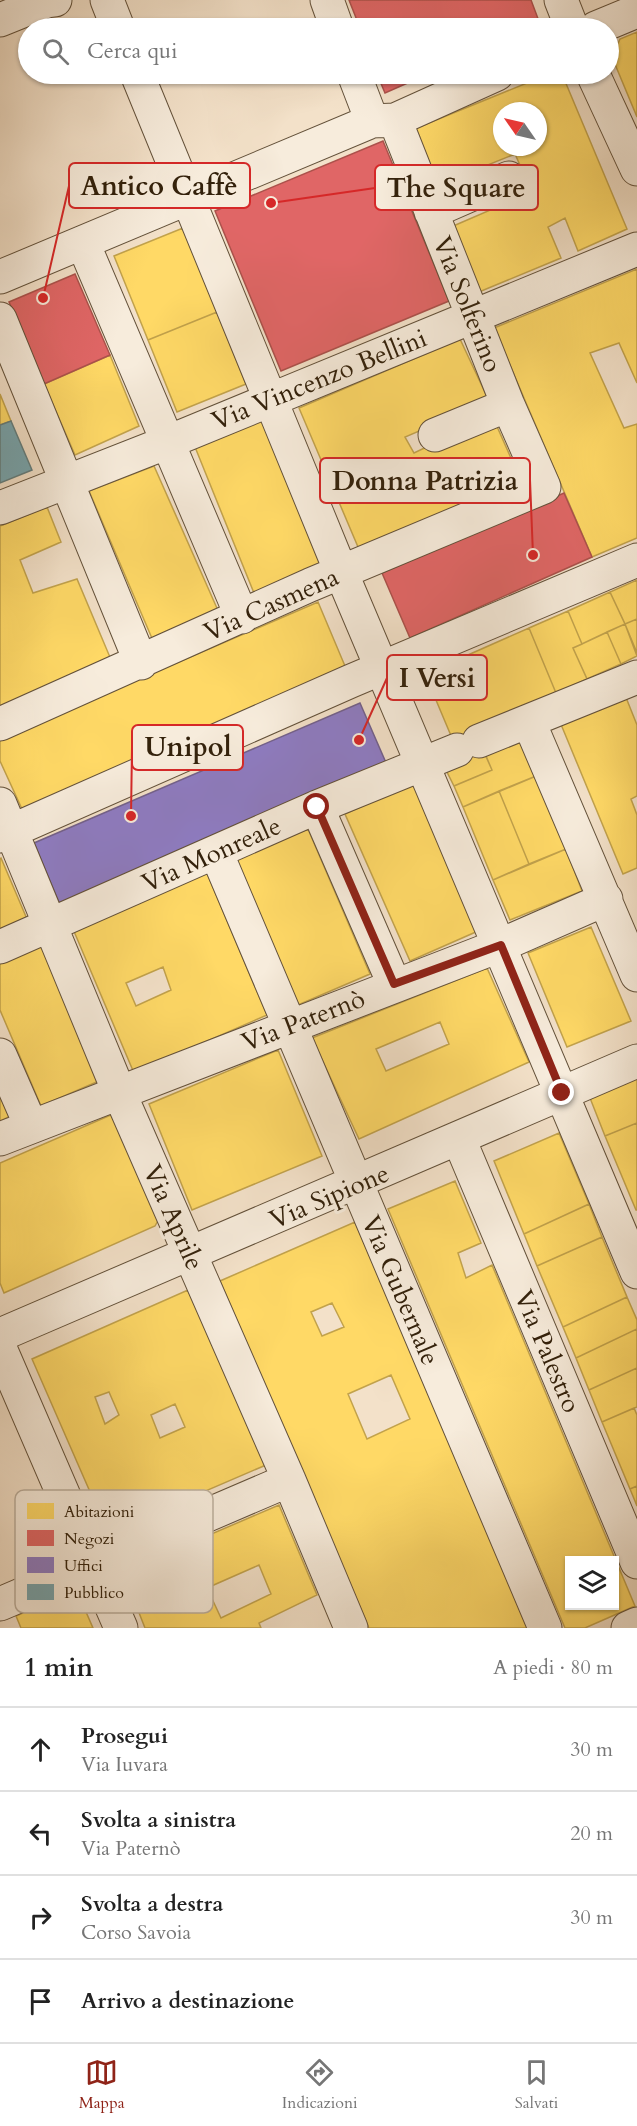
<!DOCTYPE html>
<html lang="it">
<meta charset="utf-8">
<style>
:root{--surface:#fff;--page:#f2f2f2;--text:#222;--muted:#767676;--line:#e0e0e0;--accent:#8f2418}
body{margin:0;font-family:Cardo,serif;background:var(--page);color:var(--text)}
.controls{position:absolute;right:18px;bottom:18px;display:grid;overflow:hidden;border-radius:0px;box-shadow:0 2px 4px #0004}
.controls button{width:54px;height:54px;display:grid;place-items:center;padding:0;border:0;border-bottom:2px solid var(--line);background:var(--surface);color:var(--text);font:30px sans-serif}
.compass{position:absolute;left:493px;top:102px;width:54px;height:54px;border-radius:50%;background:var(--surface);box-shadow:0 2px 4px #0004;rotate:304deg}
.stop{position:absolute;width:18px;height:18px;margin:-14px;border:4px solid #8f2418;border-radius:50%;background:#fff}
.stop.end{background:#8f2418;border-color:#fff;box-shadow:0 2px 6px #0008}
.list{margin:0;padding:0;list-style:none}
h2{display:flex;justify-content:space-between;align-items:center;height:78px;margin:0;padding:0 24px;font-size:26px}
h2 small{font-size:20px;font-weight:400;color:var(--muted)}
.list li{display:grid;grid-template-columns:39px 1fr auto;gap:18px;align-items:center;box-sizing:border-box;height:84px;padding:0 24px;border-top:2px solid var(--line)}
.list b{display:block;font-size:22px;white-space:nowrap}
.list p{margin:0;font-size:20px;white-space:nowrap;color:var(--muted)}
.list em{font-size:20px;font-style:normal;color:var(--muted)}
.icon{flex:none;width:33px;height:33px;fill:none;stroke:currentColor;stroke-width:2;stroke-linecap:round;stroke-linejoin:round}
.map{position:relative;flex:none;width:637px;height:1628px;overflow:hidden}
.search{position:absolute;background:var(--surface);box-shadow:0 2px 4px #0004;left:18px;right:18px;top:18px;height:66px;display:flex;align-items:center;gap:15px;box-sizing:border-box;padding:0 21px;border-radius:33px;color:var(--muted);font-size:22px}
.sheet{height:414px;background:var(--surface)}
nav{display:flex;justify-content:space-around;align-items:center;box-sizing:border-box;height:84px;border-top:2px solid var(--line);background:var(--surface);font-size:16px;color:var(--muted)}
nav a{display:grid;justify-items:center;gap:3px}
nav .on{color:var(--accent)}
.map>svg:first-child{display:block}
</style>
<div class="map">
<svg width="637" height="1628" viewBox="0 0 637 1628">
<rect width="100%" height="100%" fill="#f3e1c9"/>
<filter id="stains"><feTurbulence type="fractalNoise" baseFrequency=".00333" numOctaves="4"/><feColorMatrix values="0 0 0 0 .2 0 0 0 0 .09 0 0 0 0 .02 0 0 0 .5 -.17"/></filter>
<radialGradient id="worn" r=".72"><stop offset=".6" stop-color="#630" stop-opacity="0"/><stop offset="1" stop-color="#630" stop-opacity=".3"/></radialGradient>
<path fill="#ffd966" stroke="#c2a24b" stroke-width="1.5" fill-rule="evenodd" d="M637 32V117L612 57 620 39Z
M549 74H562L627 229 578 251 565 218 548 227 561 258 479 292 451 227 532 192 515 154 438 185 414 129ZM502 111H538V147H502Z
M183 228 217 312 148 340 114 256Z
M637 269V383L619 343 590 353 624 428 637 424V538L592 557 494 328Z
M217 312 246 384 177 412 148 340Z
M460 339 489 401 405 437 414 453 437 442 495 422 522 483 361 554 299 408Z
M110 355 139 426 75 455 44 384Z
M0 394 11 421 0 425Z
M263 419 322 566 256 598 195 447Z
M154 466 220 615 154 643 89 491Z
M47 507 61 542 20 560 33 593 77 579 112 662 0 712V526Z
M637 580V619L625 624 610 592Z
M610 592 625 624 582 644 568 611Z
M318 602 345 666 22 809 0 761V739Z
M568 611 582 644 573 648 587 679 556 693 529 628Z
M637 619V653L625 624Z
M625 624 637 656 621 664 607 632Z
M529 628 556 693 474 728 492 770 454 786 445 768 457 750 425 674Z
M607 632 621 664 587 679 573 648Z
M625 695 637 725V796L631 799 637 815V868L623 874 560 722Z
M519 737 536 776 463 807 454 786 492 770 484 752Z
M536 776 566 849 529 864 499 791Z
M413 783 478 931 410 961 345 814Z
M499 791 529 864 493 880 463 807Z
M308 829 370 974 298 1005 236 860Z
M566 849 582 891 510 920 493 880Z
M1 858 27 919 0 931V859Z
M206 871 267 1015 134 1073 73 929ZM163 967 171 990 136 1006 126 983Z
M591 927 631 1021 567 1047 528 953Z
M41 941 99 1081 41 1106 0 1010V959Z
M487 968 529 1062 359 1139 312 1038ZM440 1022 449 1044 386 1071 376 1049Z
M278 1050 322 1156 192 1210 149 1104Z
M637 1078V1123L605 1136 590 1098Z
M0 1083 13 1115 0 1121Z
M113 1114 160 1217 155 1226 4 1293 0 1283V1163Z
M637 1123V1210H636L605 1136Z
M559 1133 589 1204 524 1234 494 1161Z
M455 1181 481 1243 458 1253 466 1278 492 1265 635 1606 585 1628H565L388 1209ZM570 1560H614V1606H570Z
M589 1204 602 1237 537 1266 524 1234Z
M355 1222 530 1628H369L220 1281ZM332 1303 344 1327 322 1336 311 1312ZM391 1375 410 1419 367 1439 348 1394Z
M602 1237 627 1297 563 1327 537 1266Z
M188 1290 266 1465 108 1533 32 1359ZM109 1392 119 1415 105 1424 95 1397ZM175 1404 185 1427 160 1438 151 1415Z
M627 1297 637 1320V1329L576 1358 563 1327Z
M637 1329V1368L589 1390 576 1358Z
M637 1368V1407L602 1422 589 1390Z
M634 1408 637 1415V1486L630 1489 602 1422Z
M637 1486V1506L630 1489Z
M279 1505 317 1595 259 1623 261 1628H145L123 1572ZM259 1565 271 1594 221 1618 207 1588Z
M76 1589 93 1628H21L16 1616Z"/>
<path fill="#e06666" stroke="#ac514b" stroke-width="1.5" d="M349 0H531L540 24 530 28H360Z
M377 74H428L385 93Z
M383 141 449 301 281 371 215 211Z
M75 274 110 355 44 384 9 302Z
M564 493 592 557 410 638 382 573Z"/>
<path fill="#8e7cc3" stroke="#73618c" stroke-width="1.5" d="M360 703 387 765 61 907 34 843Z"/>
<path fill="#76a5af" stroke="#627d7e" stroke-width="1.5" d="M11 421 32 470 0 483V425Z"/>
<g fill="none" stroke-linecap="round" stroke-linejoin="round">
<defs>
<path id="minor" d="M107 0 118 28
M327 0 337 28
M561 0 572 28
M0 20 47 1 55 0
M596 28 637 11
M137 74 341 572 637 1272
M354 74 372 121
M593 74 637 169
M431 212 509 178
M83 243 242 617
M0 277 372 121 395 120 497 74
M0 319 141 663
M435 435 508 405
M0 508 168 442 637 249
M529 722 637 975
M0 724 310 585 544 487 508 405 395 120
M479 741 637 677
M0 804 119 1092 289 1480 351 1628
M317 807 394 984
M0 836 351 681 637 560
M216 852 545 1628
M0 947 317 807 457 750
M0 1055 31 1126
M0 1139 501 945 606 899
M459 1139 637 1562
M0 1335 637 1061
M0 1348 121 1628
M0 1604 289 1480
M628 1628 637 1624"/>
</defs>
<use href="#minor" stroke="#63513a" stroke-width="35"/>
<use href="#minor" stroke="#f7ecdc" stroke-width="33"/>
</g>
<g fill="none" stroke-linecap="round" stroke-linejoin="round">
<path stroke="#8f2418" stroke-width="8" d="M317 807 394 984 501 945 562 1093"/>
</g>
<g text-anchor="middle" stroke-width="6" stroke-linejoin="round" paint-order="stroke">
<g font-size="26" fill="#33210b" stroke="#f7ecdc">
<text transform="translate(468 304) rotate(68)" y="9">Via Solferino</text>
<text transform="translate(319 379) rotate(-22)" y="9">Via Vincenzo Bellini</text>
<text transform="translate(271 604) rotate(-24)" y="9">Via Casmena</text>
<text transform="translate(211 854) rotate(-24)" y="9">Via Monreale</text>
<text transform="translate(303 1020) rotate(-21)" y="9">Via Paternò</text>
<text transform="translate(329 1196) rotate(-23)" y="9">Via Sipione</text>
<text transform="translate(174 1217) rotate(66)" y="9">Via Aprile</text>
<text transform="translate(401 1290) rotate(67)" y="9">Via Gubernale</text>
<text transform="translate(548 1351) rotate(67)" y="9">Via Palestro</text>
</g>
</g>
<rect x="15" y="1490" width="198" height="123" rx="9" fill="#f7ecdc" stroke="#bcaf9d" stroke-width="1.5"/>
<rect x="27" y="1503" width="27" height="16" fill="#ffd966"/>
<rect x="27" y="1530" width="27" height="16" fill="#e06666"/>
<rect x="27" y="1557" width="27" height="16" fill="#8e7cc3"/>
<rect x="27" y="1584" width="27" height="16" fill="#76a5af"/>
<g font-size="16" fill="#33210b">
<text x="64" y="1517">Abitazioni</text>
<text x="64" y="1544">Negozi</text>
<text x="64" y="1571">Uffici</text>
<text x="64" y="1598">Pubblico</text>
</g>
<path fill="none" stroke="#d62828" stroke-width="2" d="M43 298L69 186M271 203L375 188M533 555L530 480M359 740L387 678M131 816L132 747"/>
<g fill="#d62828" stroke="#f7ecdc" stroke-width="2">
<circle cx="43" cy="298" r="6"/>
<circle cx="271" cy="203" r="6"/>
<circle cx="533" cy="555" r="6"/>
<circle cx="359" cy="740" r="6"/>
<circle cx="131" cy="816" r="6"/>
</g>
<g fill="#f7ecdc" stroke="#d62828" stroke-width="2">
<rect x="69" y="163" width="181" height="45" rx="6"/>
<rect x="375" y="165" width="163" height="45" rx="6"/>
<rect x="320" y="458" width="210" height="45" rx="6"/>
<rect x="387" y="655" width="100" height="45" rx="6"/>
<rect x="132" y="725" width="111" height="45" rx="6"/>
</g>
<g font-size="27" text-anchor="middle" font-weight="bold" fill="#33210b">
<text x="159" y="195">Antico Caffè</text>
<text x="456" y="197">The Square</text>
<text x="425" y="490">Donna Patrizia</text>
<text x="437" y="687">I Versi</text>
<text x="188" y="756">Unipol</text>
</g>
<rect width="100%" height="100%" filter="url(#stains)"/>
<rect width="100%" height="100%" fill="url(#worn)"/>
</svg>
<div class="controls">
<button><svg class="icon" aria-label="layers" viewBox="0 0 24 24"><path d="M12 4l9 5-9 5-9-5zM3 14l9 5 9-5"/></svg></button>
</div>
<svg class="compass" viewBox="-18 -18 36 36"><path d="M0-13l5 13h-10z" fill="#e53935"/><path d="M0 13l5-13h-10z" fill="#767676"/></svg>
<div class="stop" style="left:317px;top:807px"></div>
<div class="stop end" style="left:562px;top:1093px"></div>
<div class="search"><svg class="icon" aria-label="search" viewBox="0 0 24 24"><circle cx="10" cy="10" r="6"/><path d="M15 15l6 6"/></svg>Cerca qui</div>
</div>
<section class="sheet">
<h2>1 min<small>A piedi · 80 m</small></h2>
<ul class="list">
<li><svg class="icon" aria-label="ahead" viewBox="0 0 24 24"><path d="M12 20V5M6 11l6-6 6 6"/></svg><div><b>Prosegui</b><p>Via Iuvara</p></div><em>30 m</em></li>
<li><svg class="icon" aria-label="left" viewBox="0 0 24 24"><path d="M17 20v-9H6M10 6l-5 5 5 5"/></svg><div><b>Svolta a sinistra</b><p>Via Paternò</p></div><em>20 m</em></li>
<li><svg class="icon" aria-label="right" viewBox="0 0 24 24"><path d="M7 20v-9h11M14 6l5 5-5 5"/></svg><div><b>Svolta a destra</b><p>Corso Savoia</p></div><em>30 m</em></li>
<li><svg class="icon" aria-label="arrive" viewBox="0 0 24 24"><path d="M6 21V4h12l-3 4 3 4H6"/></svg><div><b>Arrivo a destinazione</b></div></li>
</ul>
</section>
<nav>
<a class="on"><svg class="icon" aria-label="map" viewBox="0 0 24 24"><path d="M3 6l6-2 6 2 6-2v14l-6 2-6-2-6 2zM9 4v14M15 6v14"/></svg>Mappa</a>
<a><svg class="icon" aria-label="directions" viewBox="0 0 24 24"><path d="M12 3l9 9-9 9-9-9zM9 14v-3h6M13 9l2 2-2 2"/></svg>Indicazioni</a>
<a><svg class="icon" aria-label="saved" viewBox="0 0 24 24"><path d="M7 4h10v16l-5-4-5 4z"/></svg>Salvati</a>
</nav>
